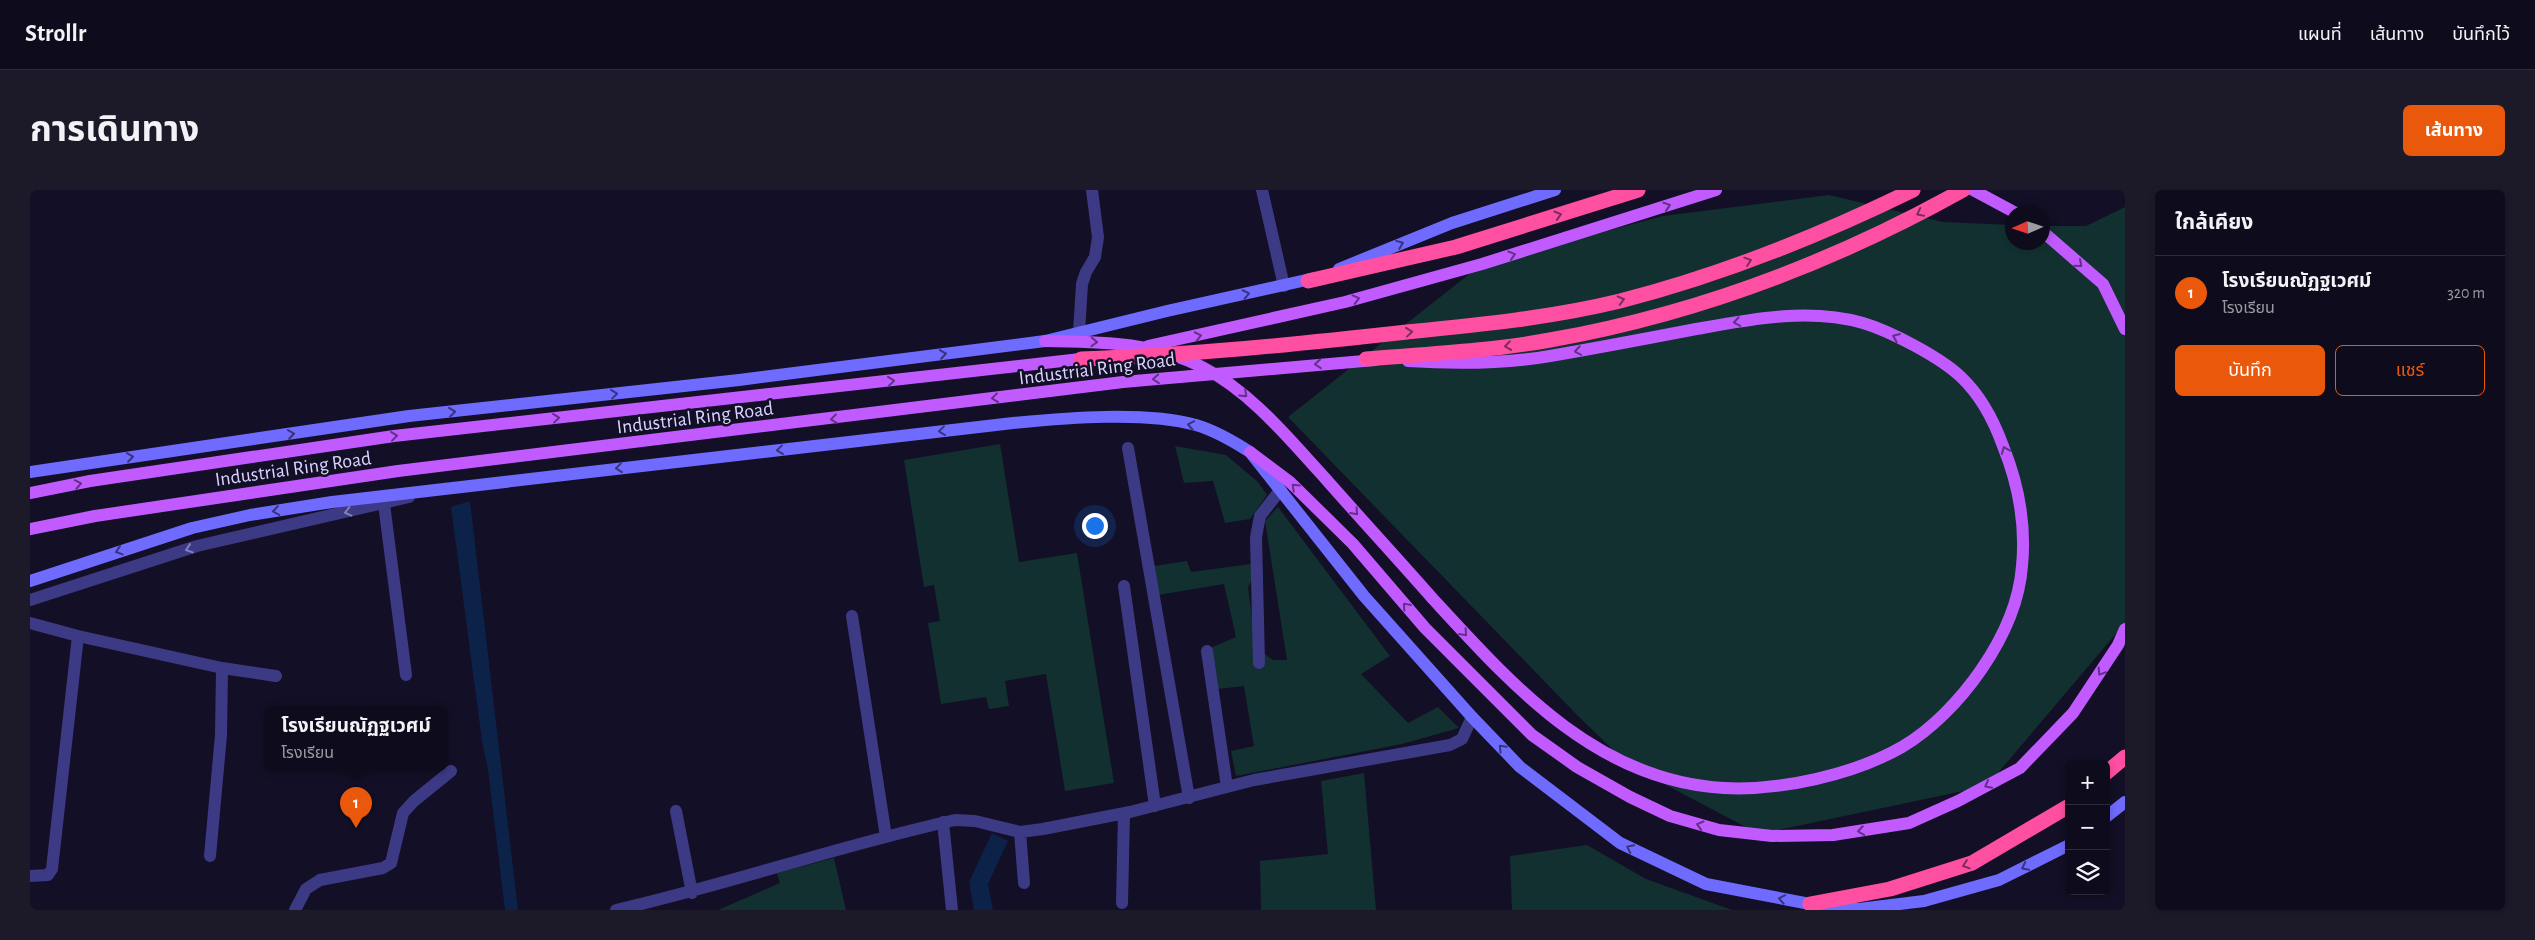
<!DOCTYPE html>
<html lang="th">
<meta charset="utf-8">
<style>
:root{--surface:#0e0b1c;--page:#1c1929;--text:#f1f3f6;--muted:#9b9ba3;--line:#2e2b3b;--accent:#ea580c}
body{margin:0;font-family:"Alegreya Sans","Noto Sans Thai",sans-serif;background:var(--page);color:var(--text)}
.controls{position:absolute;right:15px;bottom:15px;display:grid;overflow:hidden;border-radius:8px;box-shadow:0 2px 8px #0003}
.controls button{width:45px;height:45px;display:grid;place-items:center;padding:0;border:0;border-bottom:1px solid var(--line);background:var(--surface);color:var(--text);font:25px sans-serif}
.compass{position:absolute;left:1975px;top:15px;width:45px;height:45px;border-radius:50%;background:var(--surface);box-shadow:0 2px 8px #0003;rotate:267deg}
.you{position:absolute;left:1064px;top:335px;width:18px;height:18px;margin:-12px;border:4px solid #fff;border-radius:50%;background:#1a73e8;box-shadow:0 0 0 8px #1a73e833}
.badge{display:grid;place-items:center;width:32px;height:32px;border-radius:50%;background:var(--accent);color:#fff;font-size:16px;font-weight:700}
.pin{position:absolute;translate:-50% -41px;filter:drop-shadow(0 1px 2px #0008)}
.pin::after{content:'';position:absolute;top:26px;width:18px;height:15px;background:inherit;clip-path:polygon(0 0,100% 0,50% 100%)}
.popup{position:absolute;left:235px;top:516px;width:182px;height:65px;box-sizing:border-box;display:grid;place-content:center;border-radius:8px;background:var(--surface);filter:drop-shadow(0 1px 4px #0005);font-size:16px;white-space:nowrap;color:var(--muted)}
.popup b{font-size:19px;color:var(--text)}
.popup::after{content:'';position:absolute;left:50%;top:100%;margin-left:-10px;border:10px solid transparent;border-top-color:var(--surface)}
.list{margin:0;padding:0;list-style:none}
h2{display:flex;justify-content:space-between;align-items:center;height:65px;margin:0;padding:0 20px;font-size:21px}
h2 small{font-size:16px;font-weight:400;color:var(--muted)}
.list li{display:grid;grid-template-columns:32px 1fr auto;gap:15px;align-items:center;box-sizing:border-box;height:75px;padding:0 20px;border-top:1px solid var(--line)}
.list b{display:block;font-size:19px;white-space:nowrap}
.list p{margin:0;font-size:16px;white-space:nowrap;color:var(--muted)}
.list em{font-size:16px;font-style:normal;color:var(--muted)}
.actions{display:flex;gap:10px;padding:15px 20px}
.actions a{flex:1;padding:11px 0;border:1px solid var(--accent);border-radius:8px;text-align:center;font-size:18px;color:var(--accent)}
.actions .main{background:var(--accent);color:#fff}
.icon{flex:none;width:28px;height:28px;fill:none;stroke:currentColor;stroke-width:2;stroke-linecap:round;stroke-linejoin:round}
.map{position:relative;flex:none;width:2095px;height:720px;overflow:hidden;border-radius:8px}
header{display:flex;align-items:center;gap:30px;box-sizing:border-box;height:70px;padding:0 25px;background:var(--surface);border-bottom:1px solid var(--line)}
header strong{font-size:24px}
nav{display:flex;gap:28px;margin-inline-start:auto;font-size:18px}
.intro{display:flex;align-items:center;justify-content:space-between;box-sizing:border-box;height:120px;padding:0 30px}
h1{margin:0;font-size:35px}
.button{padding:12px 22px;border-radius:8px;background:var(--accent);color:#fff;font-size:18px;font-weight:700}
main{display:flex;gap:30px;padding:0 30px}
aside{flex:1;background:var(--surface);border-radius:8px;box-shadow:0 2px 8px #0003}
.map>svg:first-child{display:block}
</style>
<header>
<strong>Strollr</strong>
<nav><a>แผนที่</a><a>เส้นทาง</a><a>บันทึกไว้</a></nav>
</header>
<div class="intro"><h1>การเดินทาง</h1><a class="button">เส้นทาง</a></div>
<main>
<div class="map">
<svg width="2095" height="720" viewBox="0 0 2095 720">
<rect width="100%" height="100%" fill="#130f26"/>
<path fill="#12302f" d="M1799 5 1913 32 1982 35V52H2012L2013 36H2056L2095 17V433L1957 596 1729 644 1600 576 1549 527 1258 227 1452 74 1633 26Z
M970 254 989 372 1047 363 1084 593 1035 601 1016 484 975 491 979 516 959 519 956 507 911 514 898 433 910 431 904 395 894 397 874 270Z
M1145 256 1196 265 1228 292 1237 305 1220 329 1195 333 1183 291 1154 293Z
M1248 317 1360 466 1331 484 1378 533 1408 517 1429 538 1372 554 1206 586 1201 561 1224 556 1214 496 1188 499 1180 458 1206 447 1194 394 1128 405 1124 376 1157 371 1161 382 1221 374 1226 382 1218 397 1226 458 1243 470H1257L1235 331Z
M1334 583 1346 720H1231L1230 671 1298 664 1291 591Z
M1557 655 1616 689 1702 720H1482L1480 666Z
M804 668 816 720H688L750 693 747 683Z"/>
<path fill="#0c2248" d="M440 311 488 720H475L458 580 452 551 421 317Z
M962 643 978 651 958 694 963 720H944L939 692Z"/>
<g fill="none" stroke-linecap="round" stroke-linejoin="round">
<path stroke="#3d3a85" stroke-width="12" d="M1232 0 1254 96
M1049 142 1052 94 1056 82 1065 67 1068 47 1062 0
M1098 258 1159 608
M354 314 376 485
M1094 396 1125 616
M0 410 167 356 379 307
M822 426 856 647
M0 433 48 446 192 478 246 486
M1177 461 1197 597
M1229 473 1226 347 1230 326 1251 299
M646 621 662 703
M913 632 922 720
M990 642 994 693
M180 666 191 545 192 478
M0 686 18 685 22 679 48 446
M1092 713 1094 624
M265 720 276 699 290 690 353 678 361 673 373 623 384 611 421 581
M586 720C700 694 811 655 925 630L945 631 990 642 1013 639 1100 622 1224 590 1420 555 1432 549 1442 527"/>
<path stroke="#6f6bff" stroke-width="12" d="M1309 79 1422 33 1525 0
M0 282 379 226 709 190 1015 151 1137 121 1285 88
M0 391 162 338 220 325 302 312 983 233C1036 228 1115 221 1166 235 1186 241 1203 251 1220 262L1334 406 1442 527 1490 577 1590 653 1676 694 1780 714 1829 719 1894 711 1969 690 2039 655
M2076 627 2095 612"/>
<path stroke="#c25bff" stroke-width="12" d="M1943 0 1984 22
M2012 41 2073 94 2095 139
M1015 151C1070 152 1123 151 1174 178 1222 203 1258 248 1294 287 1330 328 1367 368 1403 409 1483 496 1567 591 1694 598 1750 601 1823 585 1872 557 1929 523 1987 444 1992 376 1996 335 1988 293 1973 256 1964 231 1950 205 1931 187 1910 167 1860 141 1833 133 1777 117 1717 130 1661 140 1614 149 1567 158 1520 166 1473 174 1425 174 1378 171
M1118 156 1315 112 1452 74 1686 0
M1220 262 1260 292 1323 354 1395 438 1502 545 1547 577 1600 607 1640 626 1689 640 1742 646 1803 645 1879 633 1928 611 1990 578 2043 523 2088 455 2095 439
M0 303 60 291 364 246 1059 168
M0 339 65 326 368 281 1093 192 1345 170"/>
<path stroke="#ff4fa3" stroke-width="15" d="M1278 91 1426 57 1608 0
M1051 169C1161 165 1269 154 1377 142 1448 135 1520 128 1590 111 1692 85 1789 46 1883 0
M1336 169C1398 164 1460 161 1520 150 1667 124 1804 72 1933 0
M2076 583 2095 567
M1780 714 1860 699 1942 673 2039 616"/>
</g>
<defs><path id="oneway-chevron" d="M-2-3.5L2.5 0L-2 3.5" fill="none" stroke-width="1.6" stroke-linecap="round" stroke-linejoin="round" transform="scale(1.25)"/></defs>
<g stroke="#623188">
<use href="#oneway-chevron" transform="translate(1637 16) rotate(-18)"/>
<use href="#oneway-chevron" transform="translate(1482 65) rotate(-17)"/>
<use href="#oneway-chevron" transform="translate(2049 74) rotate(41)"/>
<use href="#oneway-chevron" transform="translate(1326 109) rotate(-15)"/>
<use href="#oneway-chevron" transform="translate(1707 132) rotate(170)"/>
<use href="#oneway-chevron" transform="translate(1168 146) rotate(-12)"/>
<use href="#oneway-chevron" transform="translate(1866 147) rotate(-157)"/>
<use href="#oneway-chevron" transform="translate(1064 152) rotate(2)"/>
<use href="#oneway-chevron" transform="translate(1548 161) rotate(170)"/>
<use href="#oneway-chevron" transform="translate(1288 174) rotate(175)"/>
<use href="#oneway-chevron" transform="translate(1126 189) rotate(175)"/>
<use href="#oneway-chevron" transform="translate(861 191) rotate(-6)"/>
<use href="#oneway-chevron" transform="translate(1214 204) rotate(43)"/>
<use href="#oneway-chevron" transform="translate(965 208) rotate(173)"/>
<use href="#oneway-chevron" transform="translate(526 228) rotate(-6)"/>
<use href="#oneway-chevron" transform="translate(804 229) rotate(173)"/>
<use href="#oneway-chevron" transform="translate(364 246) rotate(-7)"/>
<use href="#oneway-chevron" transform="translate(1975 260) rotate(-112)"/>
<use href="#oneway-chevron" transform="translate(48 294) rotate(-11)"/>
<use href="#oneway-chevron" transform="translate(1265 297) rotate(-136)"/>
<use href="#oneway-chevron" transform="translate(1325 322) rotate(48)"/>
<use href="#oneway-chevron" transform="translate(1376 416) rotate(-131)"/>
<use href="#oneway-chevron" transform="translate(1434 443) rotate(48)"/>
<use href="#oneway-chevron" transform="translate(2071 482) rotate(123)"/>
<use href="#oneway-chevron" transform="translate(1958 595) rotate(152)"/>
<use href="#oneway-chevron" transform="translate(1670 635) rotate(-164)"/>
<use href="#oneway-chevron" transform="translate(1831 641) rotate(171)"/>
</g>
<g stroke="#7d2c5e">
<use href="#oneway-chevron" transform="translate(1890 23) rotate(153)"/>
<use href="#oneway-chevron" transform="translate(1528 25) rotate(-17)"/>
<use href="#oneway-chevron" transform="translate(1718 71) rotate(-19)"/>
<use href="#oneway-chevron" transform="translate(1591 110) rotate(-14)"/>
<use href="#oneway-chevron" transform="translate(1379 142) rotate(-6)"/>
<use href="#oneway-chevron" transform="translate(1478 156) rotate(172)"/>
<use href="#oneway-chevron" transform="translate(1936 675) rotate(161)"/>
</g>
<g stroke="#38347d">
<use href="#oneway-chevron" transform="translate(1370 54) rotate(-22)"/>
<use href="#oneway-chevron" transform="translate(1216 104) rotate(-12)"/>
<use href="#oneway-chevron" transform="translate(913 164) rotate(-8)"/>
<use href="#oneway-chevron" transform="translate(584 204) rotate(-6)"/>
<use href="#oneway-chevron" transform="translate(422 222) rotate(-6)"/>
<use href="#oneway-chevron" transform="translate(1161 235) rotate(-169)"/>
<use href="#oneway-chevron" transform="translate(912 241) rotate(173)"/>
<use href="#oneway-chevron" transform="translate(261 244) rotate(-8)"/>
<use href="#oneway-chevron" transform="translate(750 260) rotate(173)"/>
<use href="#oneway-chevron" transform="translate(100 267) rotate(-8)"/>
<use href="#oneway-chevron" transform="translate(589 278) rotate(173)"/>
<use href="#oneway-chevron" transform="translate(246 321) rotate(171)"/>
<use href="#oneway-chevron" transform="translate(89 361) rotate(162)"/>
<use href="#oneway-chevron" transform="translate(1472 558) rotate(-134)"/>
<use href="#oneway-chevron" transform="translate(1600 658) rotate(-154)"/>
<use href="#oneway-chevron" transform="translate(1995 677) rotate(153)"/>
<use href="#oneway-chevron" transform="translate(1752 709) rotate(-169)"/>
</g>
<g stroke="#837fbc">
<use href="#oneway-chevron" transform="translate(318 322) rotate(166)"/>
<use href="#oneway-chevron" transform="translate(159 359) rotate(162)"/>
</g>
<g text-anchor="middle" stroke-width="5" stroke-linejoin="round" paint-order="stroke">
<g font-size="20" fill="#d9d4ff" stroke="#130f26">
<text transform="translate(1067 178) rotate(-7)" y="7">Industrial Ring Road</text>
<text transform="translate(665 227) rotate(-7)" y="7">Industrial Ring Road</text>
<text transform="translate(263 278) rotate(-8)" y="7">Industrial Ring Road</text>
</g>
</g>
</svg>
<div class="controls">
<button>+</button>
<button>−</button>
<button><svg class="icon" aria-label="layers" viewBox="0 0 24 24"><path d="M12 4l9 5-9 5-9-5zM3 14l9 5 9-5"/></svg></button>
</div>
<svg class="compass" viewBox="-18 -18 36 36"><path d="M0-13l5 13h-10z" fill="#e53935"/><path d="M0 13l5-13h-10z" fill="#9b9ba3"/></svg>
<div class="you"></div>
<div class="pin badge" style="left:326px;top:638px">1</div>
<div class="popup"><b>โรงเรียนณัฏฐเวศม์</b>โรงเรียน</div>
</div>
<aside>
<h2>ใกล้เคียง<small></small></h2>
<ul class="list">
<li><span class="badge">1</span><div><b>โรงเรียนณัฏฐเวศม์</b><p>โรงเรียน</p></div><em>320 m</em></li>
</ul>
<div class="actions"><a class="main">บันทึก</a><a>แชร์</a></div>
</aside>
</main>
